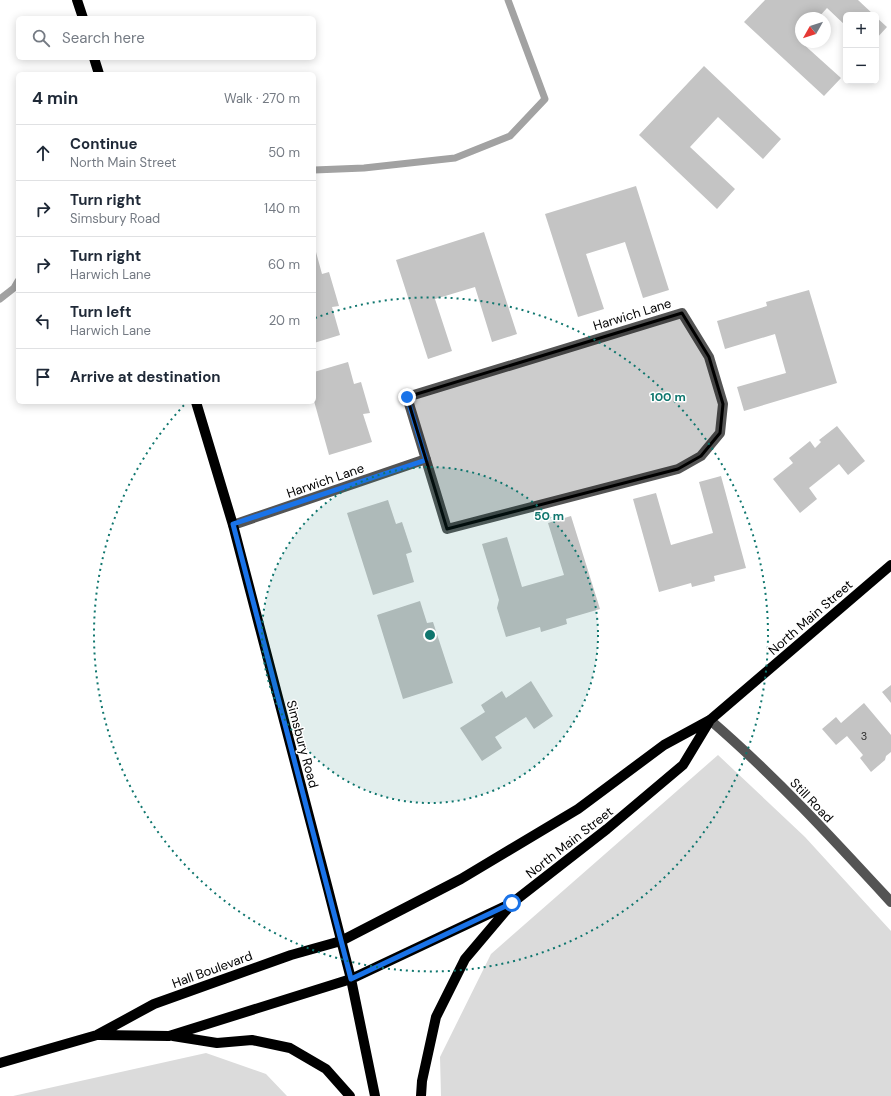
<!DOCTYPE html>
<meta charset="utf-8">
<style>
:root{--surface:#fff;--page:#f2f2f3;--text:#1f2937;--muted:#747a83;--line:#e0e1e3}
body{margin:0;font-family:"DM Sans",sans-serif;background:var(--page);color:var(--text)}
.controls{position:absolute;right:12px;top:12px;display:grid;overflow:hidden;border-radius:6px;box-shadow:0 2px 10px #0003}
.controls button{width:36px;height:36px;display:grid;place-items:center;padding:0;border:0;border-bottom:1px solid var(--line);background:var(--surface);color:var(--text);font:20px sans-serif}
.compass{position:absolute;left:795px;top:12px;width:36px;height:36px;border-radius:50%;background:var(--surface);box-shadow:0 2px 10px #0003;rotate:231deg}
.stop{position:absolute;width:12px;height:12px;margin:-9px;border:3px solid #1a73e8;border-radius:50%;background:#fff}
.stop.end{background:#1a73e8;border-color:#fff;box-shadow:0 1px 4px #0008}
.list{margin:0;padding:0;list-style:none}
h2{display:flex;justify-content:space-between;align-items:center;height:52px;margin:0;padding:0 16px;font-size:17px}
h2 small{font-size:13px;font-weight:400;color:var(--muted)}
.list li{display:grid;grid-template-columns:26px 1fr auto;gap:12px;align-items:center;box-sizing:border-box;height:56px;padding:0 16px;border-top:1px solid var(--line)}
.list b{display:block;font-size:15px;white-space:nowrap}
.list p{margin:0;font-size:13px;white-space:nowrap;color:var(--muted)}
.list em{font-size:13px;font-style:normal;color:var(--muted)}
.icon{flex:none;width:22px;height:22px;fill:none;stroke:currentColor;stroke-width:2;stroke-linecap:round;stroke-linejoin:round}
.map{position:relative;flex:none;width:891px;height:1096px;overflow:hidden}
.search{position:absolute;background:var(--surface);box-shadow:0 2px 10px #0003;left:16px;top:16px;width:300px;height:44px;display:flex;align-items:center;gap:10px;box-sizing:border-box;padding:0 14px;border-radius:6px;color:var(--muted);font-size:15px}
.panel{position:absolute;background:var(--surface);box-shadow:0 2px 10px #0003;left:16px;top:72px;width:300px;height:332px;border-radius:6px}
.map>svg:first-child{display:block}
</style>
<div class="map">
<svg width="891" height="1096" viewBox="0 0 891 1096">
<rect width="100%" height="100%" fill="#fff"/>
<path fill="#dbdbdb" d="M718 755 805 837 891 931V1096H441L440 1057 491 954Z
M206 1053 266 1074 287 1096H13Z"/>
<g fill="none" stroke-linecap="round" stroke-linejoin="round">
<path stroke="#a2a2a2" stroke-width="7" d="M314 170 364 168 455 158 510 136 545 99 508 0
M0 299 14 288 18 281"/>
</g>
<path fill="#c4c4c4" d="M765 0H858L874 15H846V26L827 8 818 18H801V36L799 38 801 42 841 78 824 96 744 22Z
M876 17 887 27 876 39Z
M704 66 781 139 763 159 718 117 690 147 735 189 717 209 639 135Z
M636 186 669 290 643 298 625 242 586 254 604 309 578 317 545 214Z
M484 232 517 334 492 342 475 287 435 299 452 351 428 359 396 260Z
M316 252 322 274 329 272 339 306 332 307 340 335 314 343V253Z
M809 290 837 383 744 411 737 387 786 373 775 334 725 349 717 321 767 306 766 302Z
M348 362 354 384 361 382 370 413 363 414 372 442 329 455 314 401V372Z
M837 426 865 461 848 475 839 464 809 488 817 499 800 513 773 479 793 463 789 458 810 441 815 448 821 442 819 440Z
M721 476 746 568 714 576 715 581 692 587 691 583 659 592 633 499 656 493 671 545 713 533 699 482Z
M388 500 396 524 402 522 412 552 406 554 414 582 373 595 347 513Z
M571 516 600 609 566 619 567 624 541 632 540 627 506 637 497 608 499 600 482 544 507 537 522 587 564 575 548 523Z
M420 601 427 623 433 622 453 683 403 699 377 615Z
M531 681 553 716 534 729 526 717 495 737 502 748 482 761 460 728 485 712 481 705 502 691 506 698Z
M891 685V703L882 692Z
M864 703 891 735V752L886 756 885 760 871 772 860 758 863 755 847 736 836 745 822 729 836 717 841 723Z"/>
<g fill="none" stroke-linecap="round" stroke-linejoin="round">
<path stroke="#545454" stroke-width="10" d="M682 313 709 357 723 404 720 433 701 456 678 469 447 529 407 397Z
M233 525 426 459
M710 720C775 776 833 839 891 902"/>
<path stroke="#000" stroke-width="10" d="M77 0 83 18
M94 58 99 74
M196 402 233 525 328 889 351 979 375 1096
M99 1035 169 1036 351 979 512 903 607 829 683 765 709 722
M173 1036 217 1043 252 1040 290 1048 326 1069 350 1096
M0 1063 97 1035 154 1004 291 955 341 941 461 879 578 809 664 745 710 720 891 565
M421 1096 422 1081 436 1017 465 959 509 907"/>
</g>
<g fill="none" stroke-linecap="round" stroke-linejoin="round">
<path stroke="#1a73e8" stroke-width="5" d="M407 397 426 460 233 524 351 979 512 903"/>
</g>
<path fill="#000" fill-opacity="0.2" stroke="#000" stroke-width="3" stroke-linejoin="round" d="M682 313 709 357 723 404 720 433 701 456 678 469 447 529 407 397Z"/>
<circle cx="430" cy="635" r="168" fill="#0f766e" fill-opacity=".12"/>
<g fill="none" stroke="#0f766e" stroke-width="2" stroke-dasharray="2 4">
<circle cx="430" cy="635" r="168"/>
<path d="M315 318A337 337 0 1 1 186 403"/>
</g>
<g text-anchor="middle" stroke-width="3" stroke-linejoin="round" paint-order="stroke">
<g font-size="11" fill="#313131">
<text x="864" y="740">3</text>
</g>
<g font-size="13" fill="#000" stroke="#fff">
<text transform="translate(632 314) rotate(-17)" y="5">Harwich Lane</text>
<text transform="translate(325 480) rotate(-19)" y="5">Harwich Lane</text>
<text transform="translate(810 617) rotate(-41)" y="5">North Main Street</text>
<text transform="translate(303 744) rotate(75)" y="5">Simsbury Road</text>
<text transform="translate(812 800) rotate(46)" y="5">Still Road</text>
<text transform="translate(569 842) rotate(-38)" y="5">North Main Street</text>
<text transform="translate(212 969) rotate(-20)" y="5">Hall Boulevard</text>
</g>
</g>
<circle cx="430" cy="635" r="6" fill="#0f766e" stroke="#fff" stroke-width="2"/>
<g font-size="12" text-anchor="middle" font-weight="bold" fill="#0f766e" stroke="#fff" stroke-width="3" stroke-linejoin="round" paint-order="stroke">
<text x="668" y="401">100 m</text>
<text x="549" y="520">50 m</text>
</g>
</svg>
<div class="controls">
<button>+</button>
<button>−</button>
</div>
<svg class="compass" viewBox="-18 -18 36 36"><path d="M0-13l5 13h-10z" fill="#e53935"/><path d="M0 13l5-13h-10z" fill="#747a83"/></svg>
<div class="stop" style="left:512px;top:903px"></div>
<div class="stop end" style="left:407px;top:397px"></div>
<div class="search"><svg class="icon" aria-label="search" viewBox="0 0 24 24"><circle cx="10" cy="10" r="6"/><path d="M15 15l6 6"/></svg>Search here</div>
<section class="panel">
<h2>4 min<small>Walk · 270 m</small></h2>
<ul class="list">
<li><svg class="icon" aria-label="ahead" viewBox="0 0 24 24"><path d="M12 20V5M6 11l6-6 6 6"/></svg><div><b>Continue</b><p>North Main Street</p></div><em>50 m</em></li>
<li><svg class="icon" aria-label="right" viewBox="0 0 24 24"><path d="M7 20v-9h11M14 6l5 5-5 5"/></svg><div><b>Turn right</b><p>Simsbury Road</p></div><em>140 m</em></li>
<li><svg class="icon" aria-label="right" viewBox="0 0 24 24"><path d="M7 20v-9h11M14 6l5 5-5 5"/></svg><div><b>Turn right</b><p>Harwich Lane</p></div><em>60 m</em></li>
<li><svg class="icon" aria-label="left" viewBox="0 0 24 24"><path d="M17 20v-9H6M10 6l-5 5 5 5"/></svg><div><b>Turn left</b><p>Harwich Lane</p></div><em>20 m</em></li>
<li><svg class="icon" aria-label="arrive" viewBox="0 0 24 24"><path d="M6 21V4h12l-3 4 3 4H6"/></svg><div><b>Arrive at destination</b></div></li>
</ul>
</section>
</div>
